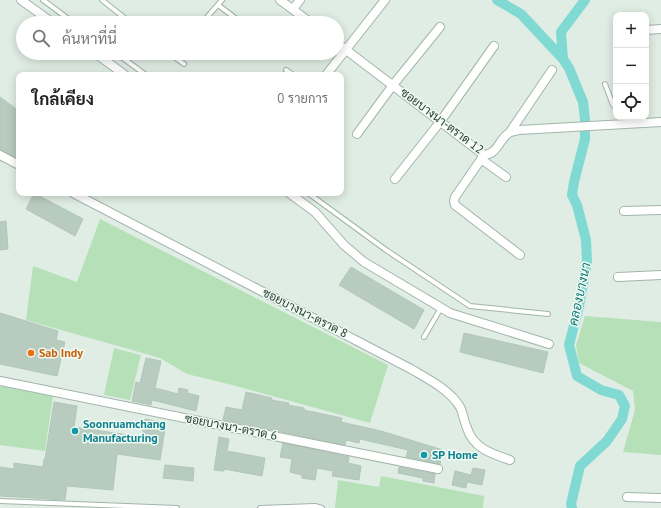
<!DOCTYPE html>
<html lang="th">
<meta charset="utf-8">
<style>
:root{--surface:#fff;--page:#f2f2f2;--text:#222;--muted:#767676;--line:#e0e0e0}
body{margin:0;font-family:"PT Sans",Sarabun,sans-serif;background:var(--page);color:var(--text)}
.controls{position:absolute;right:12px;top:12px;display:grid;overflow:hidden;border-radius:8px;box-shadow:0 2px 10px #0003}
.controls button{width:36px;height:36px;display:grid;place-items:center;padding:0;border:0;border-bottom:1px solid var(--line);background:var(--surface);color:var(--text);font:20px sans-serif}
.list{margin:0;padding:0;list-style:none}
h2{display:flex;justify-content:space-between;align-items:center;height:52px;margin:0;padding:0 16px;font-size:17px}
h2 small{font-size:13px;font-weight:400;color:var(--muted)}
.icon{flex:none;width:22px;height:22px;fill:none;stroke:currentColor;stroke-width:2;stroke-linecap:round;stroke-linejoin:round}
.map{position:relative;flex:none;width:661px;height:508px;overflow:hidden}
.search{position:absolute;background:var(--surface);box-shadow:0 2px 10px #0003;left:16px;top:16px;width:328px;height:44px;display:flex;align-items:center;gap:10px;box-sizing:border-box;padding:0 14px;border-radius:22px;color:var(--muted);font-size:15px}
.panel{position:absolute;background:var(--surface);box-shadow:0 2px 10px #0003;left:16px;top:72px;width:328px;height:124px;border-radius:8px}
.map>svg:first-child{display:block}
</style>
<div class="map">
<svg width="661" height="508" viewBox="0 0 661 508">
<rect width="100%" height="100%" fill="#e0ede4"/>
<path fill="#b6e1b8" d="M100 219 388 365 370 423 236 386 187 374 160 358 26 320 33 266 77 282Z
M585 316 661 322V455L623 452 635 410 633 391 579 363 576 345Z
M114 348 141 355 130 400 104 395Z
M0 386 53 396 45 451 0 445Z
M381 476 484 496 483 508H335L338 480 379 487Z"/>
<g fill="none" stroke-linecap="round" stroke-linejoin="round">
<path stroke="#81d9d4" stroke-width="10" d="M497 0 521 14 563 59
M572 508 571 504 580 466 607 441 622 419 625 406 619 395 601 390 577 376 569 345 579 306 587 261 586 240 577 205 572 195 574 182 585 139V119L583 102 569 68 563 59 561 32 585 0"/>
</g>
<path fill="#b8cbbf" stroke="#b1c7ba" d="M0 97 19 111V159L0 150Z
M34 193 83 219 75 236 26 209Z
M6 221 8 249 0 250V222Z
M351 267 424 310 414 329 339 285Z
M0 313 58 331 56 340 65 342 57 376 0 364Z
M464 333 548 352 543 373 460 352Z
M146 358 161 361 155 388 178 394 179 388 188 390 187 393 199 396 196 411 152 400 151 405 132 401 136 382 140 383Z
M246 392 272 398 271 400 289 403 288 405 304 408V410L342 418 341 422 381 431 443 450 440 464 406 457 408 450 360 439 359 443 346 440 345 445 223 420 226 407 242 410Z
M54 402 77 406 74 427 142 437 145 419 166 423 160 460 117 454 113 490 67 486 65 500 0 496V467L14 469V463L43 467 44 459H45Z
M219 437 229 439 227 451 265 458 262 476 224 469V471L214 470Z
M283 443 349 457 348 463 361 466 359 480 332 476 333 471 317 468 315 480 302 478V475L290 472 292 459 280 457Z
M165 465 194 468 193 481 163 478Z
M399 467 435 474 434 483 423 481V478L398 473Z
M473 468 485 470 482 485 467 482 466 488 452 485 455 471 471 475Z"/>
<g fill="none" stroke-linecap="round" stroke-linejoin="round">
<defs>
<path id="lane" d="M43 0 74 23
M102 0 131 23
M218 5 242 23
M202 23 222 0
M116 53 146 75
M169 53 184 64
M286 70 293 75
M605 84 613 105 616 107
M308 193 386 250 470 306 548 314
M424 337 441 308
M0 501 177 508
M260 508 315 506 322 508"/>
<path id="street" d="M21 0 53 23
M280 0 311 23
M293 9 300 0
M646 30 661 29
M337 43 484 155C498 154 499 139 509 133 512 131 516 131 519 130L661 122
M95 53 125 75
M326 75 385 0
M510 132 552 70
M357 134 393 85 440 27
M0 155 19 165
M484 155 455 197 454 201 455 205 520 255
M481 159 506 177
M395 179 440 122 494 46
M73 193 411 369C428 379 450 390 460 407 463 413 464 421 467 428 473 448 492 454 510 460
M289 193 315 212 344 245 364 262 450 313 549 344
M624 211 661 210
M618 277 661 275
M0 381 438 469
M627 497 661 498"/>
</defs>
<use href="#lane" stroke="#a2b5aa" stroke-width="6"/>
<use href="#street" stroke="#a2b5aa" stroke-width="10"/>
<use href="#lane" stroke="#fff" stroke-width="4"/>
<use href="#street" stroke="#fff" stroke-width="8"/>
</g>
<circle fill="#e8710a" stroke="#f1f9f3" stroke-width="1.5" cx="31" cy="353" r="4"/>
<g fill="#0f9aa8" stroke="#f1f9f3" stroke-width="1.5">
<circle cx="75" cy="431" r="4"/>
<circle cx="424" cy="455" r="4"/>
</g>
<g text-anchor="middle" stroke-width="3" stroke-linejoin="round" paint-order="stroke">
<g font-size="12" fill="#1e3f2f" stroke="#f1f9f3">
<text transform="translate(442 121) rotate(37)" y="4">ซอยบางนา-ตราด 12</text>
<text transform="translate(305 313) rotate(27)" y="4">ซอยบางนา-ตราด 8</text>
<text transform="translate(231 427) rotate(11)" y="4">ซอยบางนา-ตราด 6</text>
</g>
<g font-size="12" font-weight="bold" fill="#c56008" stroke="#f1f9f3" text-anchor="start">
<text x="39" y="357">Sab Indy</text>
</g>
<g font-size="12" font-weight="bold" fill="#0d838f" stroke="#f1f9f3" text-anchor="start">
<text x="83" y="428">Soonruamchang<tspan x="83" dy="14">Manufacturing</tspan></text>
<text x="432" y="459">SP Home</text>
</g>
<g font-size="13" font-style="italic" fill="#117c78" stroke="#f1f9f3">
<text transform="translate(579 294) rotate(-78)" y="5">คลองบางนา</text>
</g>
</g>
</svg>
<div class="controls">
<button>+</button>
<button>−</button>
<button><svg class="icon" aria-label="locate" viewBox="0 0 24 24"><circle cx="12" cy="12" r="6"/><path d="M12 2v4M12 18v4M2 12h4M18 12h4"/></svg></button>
</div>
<div class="search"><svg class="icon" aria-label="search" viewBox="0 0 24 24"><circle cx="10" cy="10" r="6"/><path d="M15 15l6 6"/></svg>ค้นหาที่นี่</div>
<section class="panel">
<h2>ใกล้เคียง<small>0 รายการ</small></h2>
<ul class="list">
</ul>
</section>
</div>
